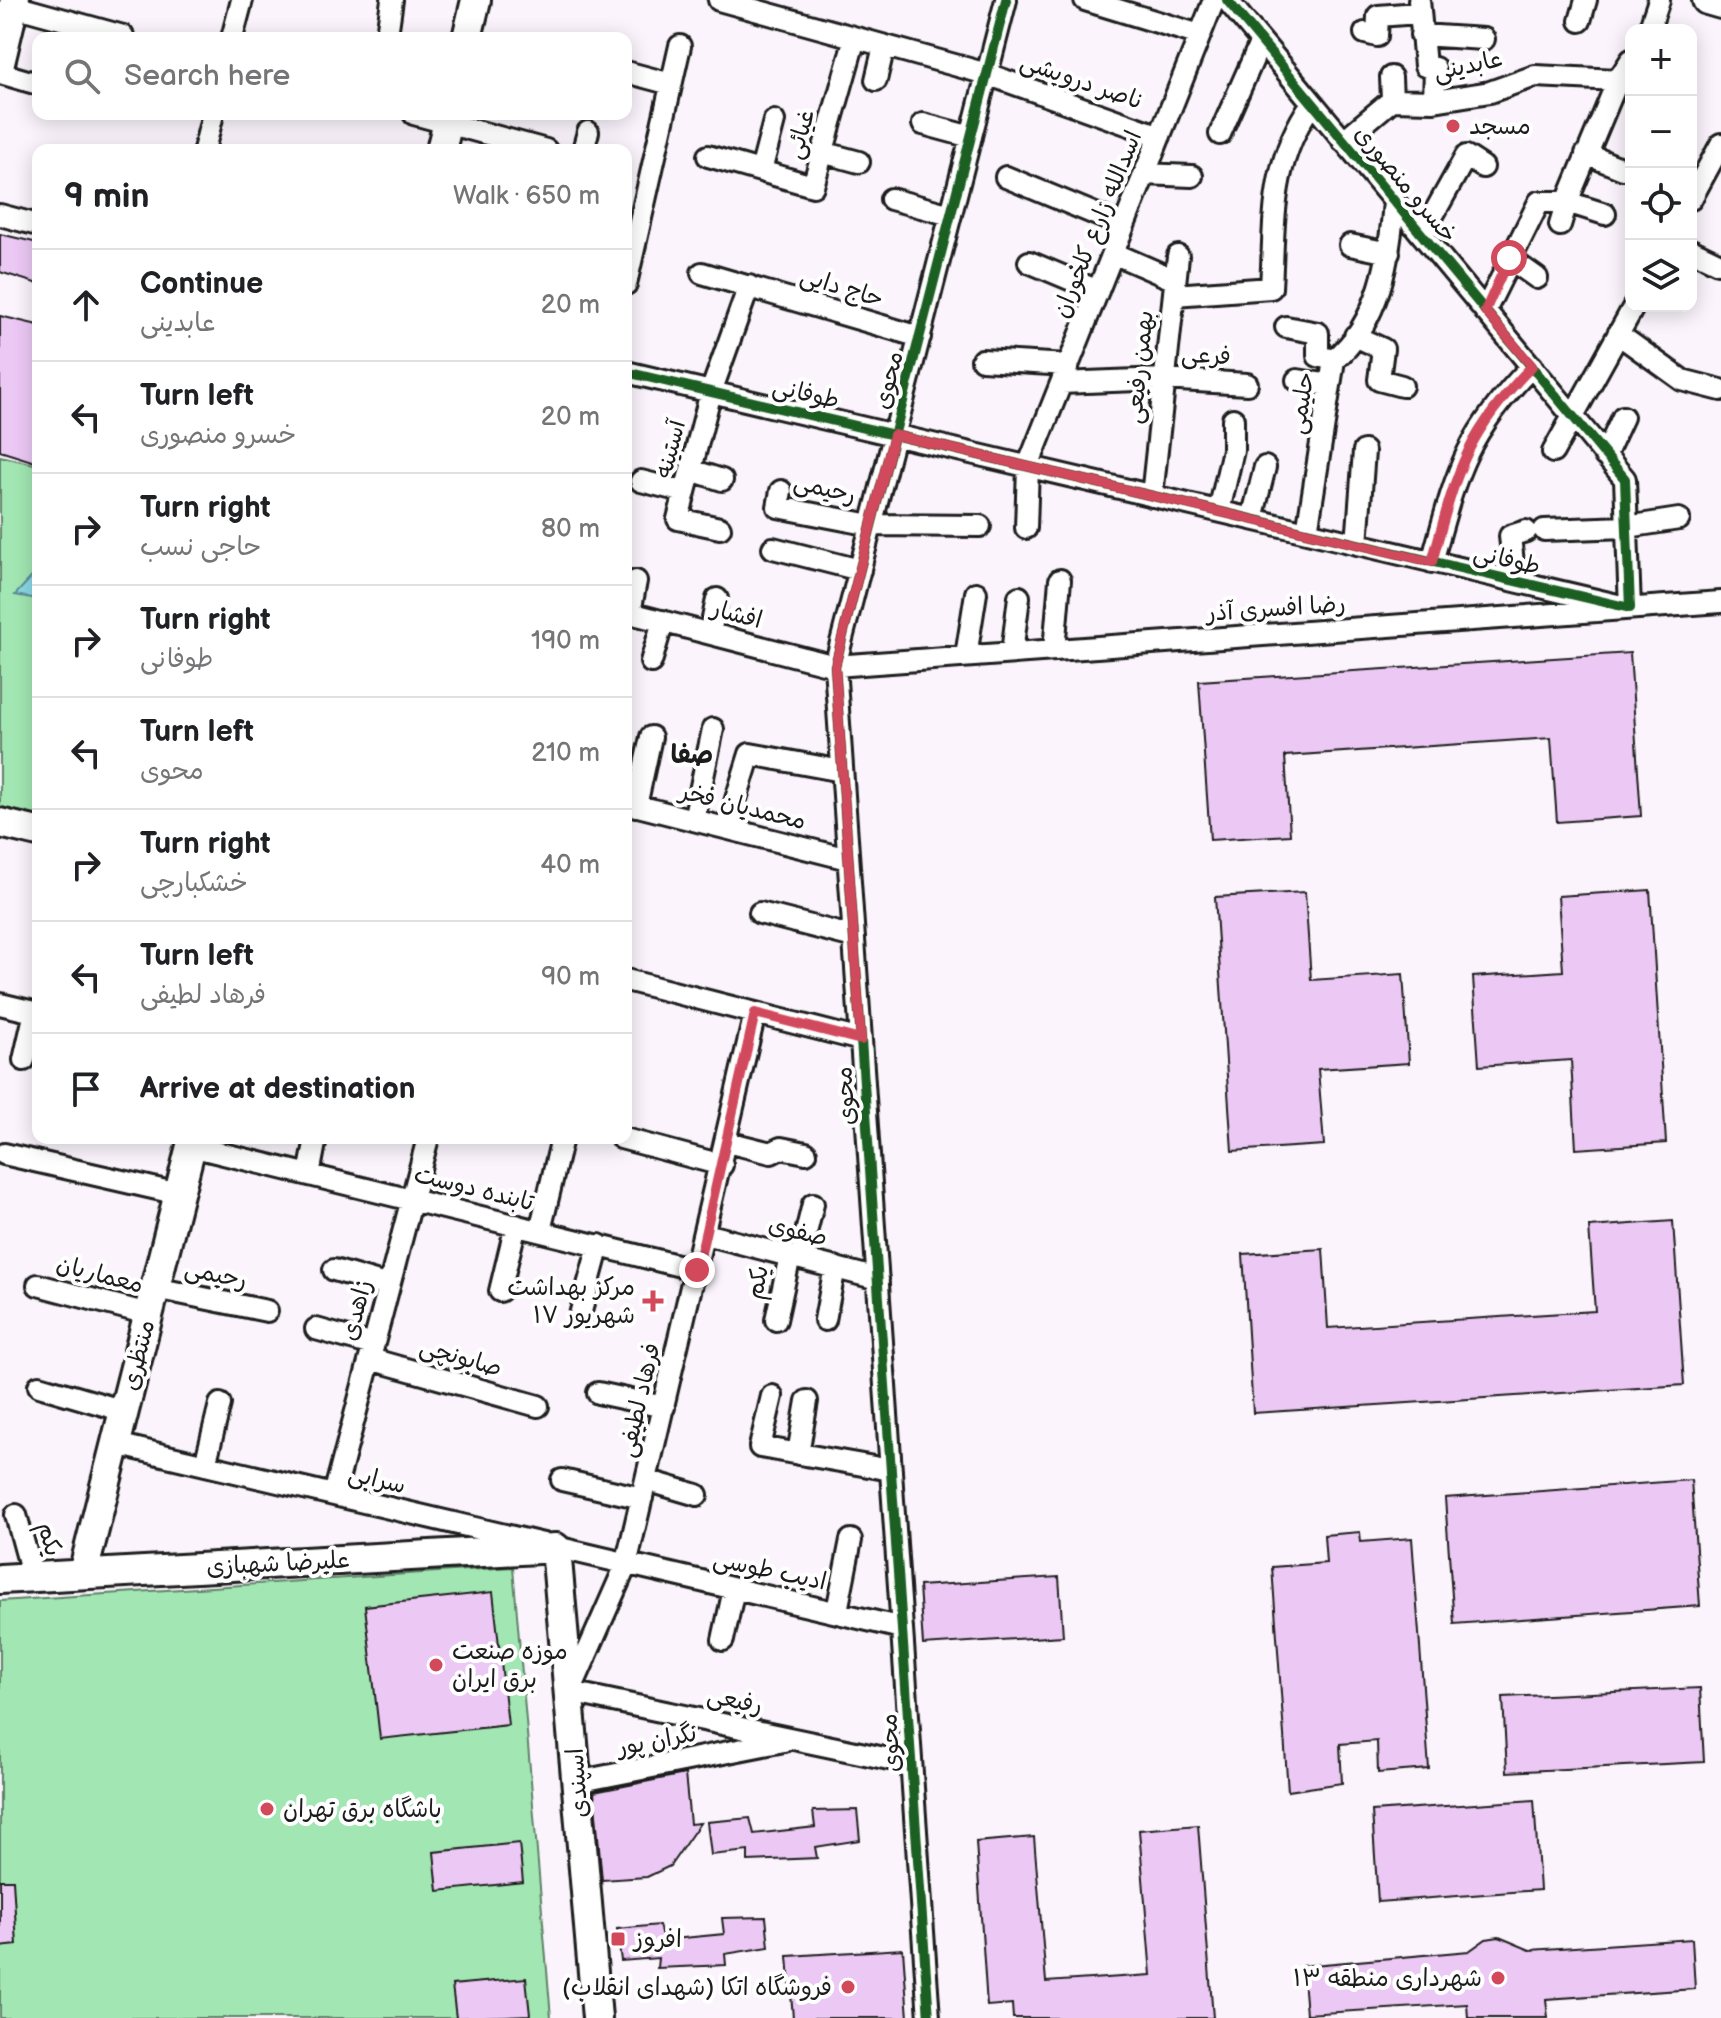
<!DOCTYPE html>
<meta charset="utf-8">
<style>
:root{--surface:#fff;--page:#f2f2f2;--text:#202124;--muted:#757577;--line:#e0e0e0}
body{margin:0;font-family:"Balsamiq Sans","Playpen Sans Arabic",sans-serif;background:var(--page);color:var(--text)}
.controls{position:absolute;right:24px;top:24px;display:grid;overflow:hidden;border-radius:16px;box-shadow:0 4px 20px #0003}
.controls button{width:72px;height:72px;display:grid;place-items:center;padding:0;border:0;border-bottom:2px solid var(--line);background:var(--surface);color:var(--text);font:40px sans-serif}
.stop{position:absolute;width:24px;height:24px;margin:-18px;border:6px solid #d1495b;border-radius:50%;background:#fff}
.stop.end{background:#d1495b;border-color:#fff;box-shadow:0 2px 8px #0008}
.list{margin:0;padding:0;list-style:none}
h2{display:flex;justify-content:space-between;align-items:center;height:104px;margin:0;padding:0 32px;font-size:34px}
h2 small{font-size:26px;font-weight:400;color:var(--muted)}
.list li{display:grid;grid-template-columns:52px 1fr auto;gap:24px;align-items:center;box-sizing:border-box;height:112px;padding:0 32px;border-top:2px solid var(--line)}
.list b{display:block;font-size:30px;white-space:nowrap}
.list p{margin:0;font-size:26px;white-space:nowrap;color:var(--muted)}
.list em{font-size:26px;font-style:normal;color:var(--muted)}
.icon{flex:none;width:44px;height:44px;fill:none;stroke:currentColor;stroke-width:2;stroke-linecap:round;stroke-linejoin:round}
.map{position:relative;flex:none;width:1721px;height:2018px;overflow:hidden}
.search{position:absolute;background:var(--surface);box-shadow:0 4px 20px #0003;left:32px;top:32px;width:600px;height:88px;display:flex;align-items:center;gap:20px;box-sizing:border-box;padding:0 28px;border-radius:16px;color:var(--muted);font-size:30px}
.panel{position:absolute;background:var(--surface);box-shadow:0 4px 20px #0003;left:32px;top:144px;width:600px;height:1000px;border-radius:16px}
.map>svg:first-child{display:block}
</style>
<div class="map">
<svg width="1721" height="2018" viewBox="0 0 1721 2018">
<rect width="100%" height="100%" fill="#fbf4fd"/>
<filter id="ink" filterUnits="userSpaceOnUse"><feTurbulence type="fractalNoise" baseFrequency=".0125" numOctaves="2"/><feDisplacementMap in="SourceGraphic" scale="16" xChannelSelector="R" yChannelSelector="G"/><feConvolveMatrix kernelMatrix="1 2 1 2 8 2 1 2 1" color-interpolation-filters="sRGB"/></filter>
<g filter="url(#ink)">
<path fill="#a2e7b3" stroke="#5f8268" stroke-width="2" d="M0 456 38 465V817L0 808Z
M513 1567 551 2018H0V1601Z"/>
<path fill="#8ad9e7" stroke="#5e8d96" stroke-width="2" d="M38 570V599L15 595Z"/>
<path fill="#ecc9f5" stroke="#1c1c1c" stroke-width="2" d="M0 234 38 243V284L0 272Z
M0 316 38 325V463L0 451Z
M1630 653 1641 816 1557 822 1551 738 1285 756 1290 835 1210 840 1199 681Z
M1650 890 1666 1143 1576 1149 1571 1060 1479 1066 1473 977 1563 971 1558 896Z
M1305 892 1311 980 1403 974 1409 1063 1318 1069 1324 1145 1232 1151 1215 897Z
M1673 1221 1684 1385 1253 1413 1243 1254 1323 1249 1328 1328 1595 1311 1589 1227Z
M1691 1480 1700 1606 1454 1624 1445 1498Z
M1360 1532 1361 1542 1412 1538 1429 1769 1378 1773 1377 1741 1340 1744 1342 1783 1288 1791 1272 1567 1326 1563 1324 1535Z
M1059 1577 1063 1636 923 1645 919 1586Z
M493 1592 508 1725 380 1739 365 1606Z
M1700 1688 1704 1762 1507 1772 1503 1697Z
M685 1774 690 1824 700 1823 670 1866 647 1877 602 1880 594 1792Z
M1534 1800 1540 1890 1378 1902 1372 1811Z
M857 1810 860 1840 815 1847 817 1858 748 1861V1851L711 1855 707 1822 750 1818 754 1834 815 1827 813 1811Z
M1198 1825 1213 2018H1013L1012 2004 987 2006 976 1842 1034 1837 1046 1982 1151 1975 1139 1830Z
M519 1843 523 1882 438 1891 434 1852Z
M0 1880H13L17 1945 0 1947Z
M766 1917 769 1947 725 1954 726 1965 657 1968 658 1958 621 1961 617 1929 659 1925 663 1940 724 1934 722 1918Z
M1499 1937 1530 1950 1692 1939 1695 1989 1546 1999 1548 2018H1468L1467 2004 1306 2014 1302 1966 1469 1951 1486 1939Z
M903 1949 908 2018H793L788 1956Z
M526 1978 530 2015 456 2018 452 1985Z"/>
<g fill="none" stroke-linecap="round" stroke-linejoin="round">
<defs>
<path id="street" d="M719 0 987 74 1160 136
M1085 0 1200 35
M1419 0 1425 66 1435 68 1434 101
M14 6 123 36
M1580 21 1586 0
M388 28 392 0
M1649 30 1659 0
M1365 33 1377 36 1378 16 1418 13
M1421 35 1484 39
M232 38 242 0
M626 72 671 84
M0 73 38 84
M1391 77 1392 100
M876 80 884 46
M414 114 546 150
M923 124 971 137
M1220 134 1261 41
M1343 141 1392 100 1434 101 1490 92 1535 76 1618 80 1631 60
M204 150 213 114
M583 150 588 132
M822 152 859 162
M1586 154 1623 169
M708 156 813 186 855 38
M761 171 774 121
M1144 174 1192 176
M1006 177 1124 226
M891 199 951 215
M1691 199 1721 144
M0 215 38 225
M1560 225 1567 202 1605 214
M1422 235 1466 156 1483 167
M1350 245 1389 253
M1691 250 1718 263
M1113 253 1175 280
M1509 258 1537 278
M1029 262 1098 291
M702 273 920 337
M626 284 680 46
M1174 295 1271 288C1275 217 1270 164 1312 103
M1485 311 1539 202H1567L1618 80 1627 83
M1286 327 1318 333V356L1334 360
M1618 334 1682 380 1721 390
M1355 336 1383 349 1379 380 1402 386
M982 360 1068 365
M626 372 1630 608 1625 479 1227 0
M1297 380 1330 385
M1061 383 1163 379 1247 384
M1553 452 1634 306
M1605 456 1623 417
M691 470 722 480
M641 481 685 492
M781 491 778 507 871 525 980 526
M1152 496 1178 256
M1219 511 1233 450V419
M1252 519 1265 467
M720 528 678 519 711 392 749 286
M1026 528 1028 466 1214 0
M1544 530 1627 527 1679 519
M1307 532 1334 360C1380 322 1390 257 1394 201
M1357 544 1364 451
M773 548 860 570
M1432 562C1457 471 1464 436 1532 366
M1515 581 1510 536 1526 531
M626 612 835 666 1721 602
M630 613 636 581
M710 633 717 599
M1054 650 1060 580
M1012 653 1019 597
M966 656 976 593
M651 662 663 621
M626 803 848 859
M636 806 651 737
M694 820 713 729
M727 828 750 754 842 771
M760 913 854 937
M626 980 861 1040
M0 1004 38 1013
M755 1013 626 1565 570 1692 889 1759
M24 1060 35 1012
M621 1138 722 1165
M727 1142 771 1153 781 1148 806 1153
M191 1146 697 1270
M4 1154 179 1194
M309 1175 316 1138
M540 1231 562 1138
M705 1234 878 1279
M800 1258 813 1204
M334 1270 389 1286
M38 1285 148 1314
M155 1288 267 1311
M500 1291 516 1225
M580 1315 599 1245
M776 1320 790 1256
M825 1320 835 1267
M316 1329 373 1345
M370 1359 538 1406
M39 1386 124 1411
M598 1393 664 1407
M772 1396 760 1447 891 1470
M116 1444 902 1628
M798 1454 807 1401
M205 1465 220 1404
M562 1480 642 1498
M646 1480 697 1495
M334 1495 428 1138
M16 1515 33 1577
M837 1611 851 1540
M723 1640 734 1589
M576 1782 784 1741
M929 2018 835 666 1006 0"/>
<path id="secondary" d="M1707 0 1721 4
M467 38 476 0
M0 63 15 0
M441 150 450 114
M0 823 38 832
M83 1573 193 1138
M0 1579 556 1548 597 2018"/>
</defs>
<use href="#street" stroke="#1c1c1c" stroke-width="26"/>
<use href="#secondary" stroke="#1c1c1c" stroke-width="34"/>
<use href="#street" stroke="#fff" stroke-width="20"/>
<use href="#secondary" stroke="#fff" stroke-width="28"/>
<defs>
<path id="cycleway" d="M626 372 1630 608 1625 479 1227 0
M929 2018 835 666 1006 0"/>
</defs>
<use href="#cycleway" stroke="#fff" stroke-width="15"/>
<use href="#cycleway" stroke="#1b5e20" stroke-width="10"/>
</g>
</g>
<g fill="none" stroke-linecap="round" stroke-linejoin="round" filter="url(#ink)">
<path stroke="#d1495b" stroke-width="10" d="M697 1270 755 1013 861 1040 835 666 894 435 1432 562C1457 471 1464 436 1532 366L1485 311 1509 258"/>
</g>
<g fill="#d1495b" stroke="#fff" stroke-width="3">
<circle cx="1453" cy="126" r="8"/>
<path d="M649 1289h8v8h8v8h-8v8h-8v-8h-8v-8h8z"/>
<circle cx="436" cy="1665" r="8"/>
<circle cx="267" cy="1809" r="8"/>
<rect x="610" y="1931" width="16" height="16" rx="4"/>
<circle cx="1498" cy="1978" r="8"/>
<circle cx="848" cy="1987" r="8"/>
</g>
<g text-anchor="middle" stroke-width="8" stroke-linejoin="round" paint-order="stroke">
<g font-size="24" fill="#1c1c1c" stroke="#fff">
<text transform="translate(1468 65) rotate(-12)" y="8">عابدینی</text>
<text transform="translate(1082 81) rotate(19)" y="8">ناصر درویشی</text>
<text transform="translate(800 134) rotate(-74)" y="8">غیائی</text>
<text transform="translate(1406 184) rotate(50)" y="8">خسرو منصوری</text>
<text transform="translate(1097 224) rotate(-68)" y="8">اسدالله زارع کلخوران</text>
<text transform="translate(842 287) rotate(17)" y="8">حاج دایی</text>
<text transform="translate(1206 355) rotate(3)" y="8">فرعی</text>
<text transform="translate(1139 367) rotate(-84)" y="8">بهمن رفیعی</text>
<text transform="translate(888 380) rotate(-76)" y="8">محوی</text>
<text transform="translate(806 393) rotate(13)" y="8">طوفانی</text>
<text transform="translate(1301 403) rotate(-81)" y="8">حلیمی</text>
<text transform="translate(670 449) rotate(-75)" y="8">آستینه</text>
<text transform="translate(825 488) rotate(14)" y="8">رحیمی</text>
<text transform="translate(1507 559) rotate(13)" y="8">طوفانی</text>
<text transform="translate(1276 608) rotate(-4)" y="8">رضا افسری آذر</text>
<text transform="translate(737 614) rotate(15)" y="8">افشار</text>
<text transform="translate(743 806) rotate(14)" y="8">محمدیان فخر</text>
<text transform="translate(845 1096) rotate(-94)" y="8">محوی</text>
<text transform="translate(474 1188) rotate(14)" y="8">تابنده دوست</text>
<text transform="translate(798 1231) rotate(14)" y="8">صفوی</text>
<text transform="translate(100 1274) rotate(15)" y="8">معماریان</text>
<text transform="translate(216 1274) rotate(12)" y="8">رحیمی</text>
<text transform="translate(757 1282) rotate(-78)" y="8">یکم</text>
<text transform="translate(356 1310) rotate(-75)" y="8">زاهدی</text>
<text transform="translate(138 1355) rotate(-76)" y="8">منتظری</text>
<text transform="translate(461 1357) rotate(16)" y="8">صابونچی</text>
<text transform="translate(639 1400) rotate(-77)" y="8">فرهاد لطیفی</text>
<text transform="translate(377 1479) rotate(13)" y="8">سرابی</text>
<text transform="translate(50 1539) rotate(75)" y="8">یکم</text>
<text transform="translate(278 1563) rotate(-3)" y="8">علیرضا شهبازی</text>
<text transform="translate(770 1570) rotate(12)" y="8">ادیب طوسی</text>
<text transform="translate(735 1700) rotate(12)" y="8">رفیعی</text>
<text transform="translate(657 1740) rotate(-11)" y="8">نگران پور</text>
<text transform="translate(890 1743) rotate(-94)" y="8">محوی</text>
<text transform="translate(577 1783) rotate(-94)" y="8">اسپندی</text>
</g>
<g font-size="24" fill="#1c1c1c" stroke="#fff" text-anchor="start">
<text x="1469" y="134">مسجد</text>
<text x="635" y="1295" text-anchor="end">مرکز بهداشت<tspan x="635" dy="28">۱۷ شهریور</tspan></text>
<text x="452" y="1659">موزه صنعت<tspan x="452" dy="28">برق ایران</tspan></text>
<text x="283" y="1817">باشگاه برق تهران</text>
<text x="634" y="1947">افروز</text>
<text x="1482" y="1986" text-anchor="end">شهرداری منطقه ۱۳</text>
<text x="832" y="1995" text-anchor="end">فروشگاه اتکا (شهدای انقلاب)</text>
</g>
<g font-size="26" font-weight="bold" fill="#1c1c1c" stroke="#fff">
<text x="692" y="763">صفا</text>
</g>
</g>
</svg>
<div class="controls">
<button>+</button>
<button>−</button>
<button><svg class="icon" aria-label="locate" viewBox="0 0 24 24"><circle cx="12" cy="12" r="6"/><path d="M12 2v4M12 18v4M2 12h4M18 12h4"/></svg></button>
<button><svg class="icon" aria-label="layers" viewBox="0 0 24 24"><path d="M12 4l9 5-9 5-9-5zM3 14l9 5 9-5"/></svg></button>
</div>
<div class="stop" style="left:1509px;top:258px"></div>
<div class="stop end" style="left:697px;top:1270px"></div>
<div class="search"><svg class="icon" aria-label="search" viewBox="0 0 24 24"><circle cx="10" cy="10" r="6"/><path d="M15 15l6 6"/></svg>Search here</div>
<section class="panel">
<h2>9 min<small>Walk · 650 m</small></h2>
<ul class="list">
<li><svg class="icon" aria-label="ahead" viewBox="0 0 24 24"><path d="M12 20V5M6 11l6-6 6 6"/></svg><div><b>Continue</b><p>عابدینی</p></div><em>20 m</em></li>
<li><svg class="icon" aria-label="left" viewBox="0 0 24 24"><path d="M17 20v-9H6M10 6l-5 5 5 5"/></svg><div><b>Turn left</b><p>خسرو منصوری</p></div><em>20 m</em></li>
<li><svg class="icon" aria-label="right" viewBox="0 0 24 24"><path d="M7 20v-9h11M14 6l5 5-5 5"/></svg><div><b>Turn right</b><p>حاجی نسب</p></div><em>80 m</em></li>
<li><svg class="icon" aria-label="right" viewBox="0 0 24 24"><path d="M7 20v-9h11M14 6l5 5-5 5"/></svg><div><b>Turn right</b><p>طوفانی</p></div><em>190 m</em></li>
<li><svg class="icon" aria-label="left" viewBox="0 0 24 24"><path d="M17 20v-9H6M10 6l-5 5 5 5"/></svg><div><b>Turn left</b><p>محوی</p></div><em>210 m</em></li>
<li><svg class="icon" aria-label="right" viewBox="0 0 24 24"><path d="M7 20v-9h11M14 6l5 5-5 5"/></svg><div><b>Turn right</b><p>خشکبارچی</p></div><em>40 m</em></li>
<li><svg class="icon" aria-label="left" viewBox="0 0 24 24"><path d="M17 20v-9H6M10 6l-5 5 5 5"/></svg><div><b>Turn left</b><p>فرهاد لطیفی</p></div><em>90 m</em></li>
<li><svg class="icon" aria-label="arrive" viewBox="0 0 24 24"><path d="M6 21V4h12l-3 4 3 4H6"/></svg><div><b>Arrive at destination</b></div></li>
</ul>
</section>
</div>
